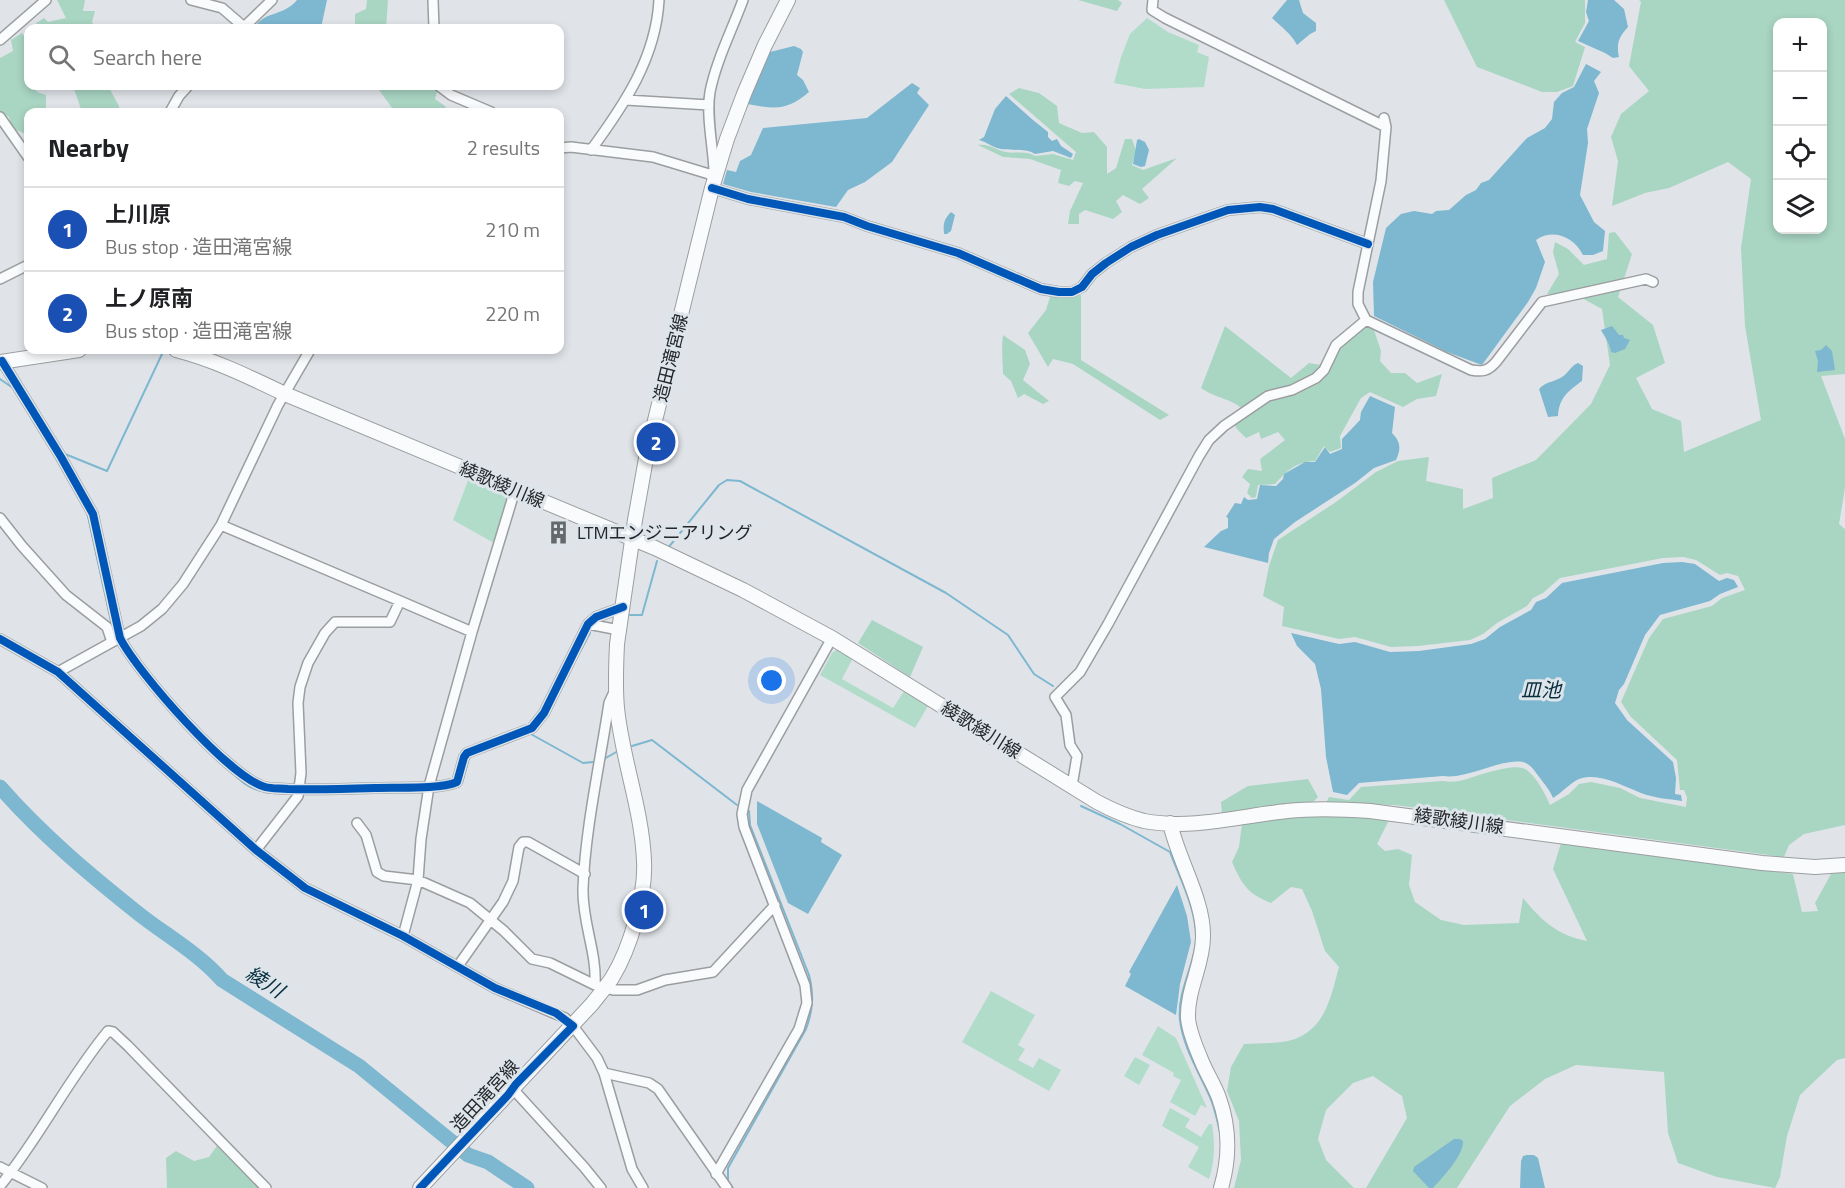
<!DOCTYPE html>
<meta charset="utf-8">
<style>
:root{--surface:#fff;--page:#f6f6f6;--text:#202124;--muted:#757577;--line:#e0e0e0;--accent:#66696c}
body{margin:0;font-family:"Titillium Web","Noto Sans JP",sans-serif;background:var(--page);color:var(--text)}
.controls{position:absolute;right:18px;top:18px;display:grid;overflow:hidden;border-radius:12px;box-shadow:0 3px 9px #0003}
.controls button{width:54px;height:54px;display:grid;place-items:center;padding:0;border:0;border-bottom:2px solid var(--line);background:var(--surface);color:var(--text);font:30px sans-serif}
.you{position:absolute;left:772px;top:681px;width:21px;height:21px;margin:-15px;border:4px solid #fff;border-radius:50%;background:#1a73e8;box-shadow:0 0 0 9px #1a73e833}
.badge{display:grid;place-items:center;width:39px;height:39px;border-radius:50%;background:var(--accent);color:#fff;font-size:20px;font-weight:700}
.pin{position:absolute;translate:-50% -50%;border:3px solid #fff;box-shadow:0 2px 6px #0006}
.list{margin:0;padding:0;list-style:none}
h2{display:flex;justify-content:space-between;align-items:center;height:78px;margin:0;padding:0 24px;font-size:26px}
h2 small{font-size:20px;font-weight:400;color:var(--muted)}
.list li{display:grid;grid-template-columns:39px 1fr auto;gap:18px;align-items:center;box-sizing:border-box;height:84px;padding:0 24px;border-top:2px solid var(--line)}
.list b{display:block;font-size:22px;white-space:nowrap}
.list p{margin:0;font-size:20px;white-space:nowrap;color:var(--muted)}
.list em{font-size:20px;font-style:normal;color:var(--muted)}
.icon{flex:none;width:33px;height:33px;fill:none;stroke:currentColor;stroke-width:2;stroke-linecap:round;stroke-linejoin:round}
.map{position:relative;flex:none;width:1845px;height:1188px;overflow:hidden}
.search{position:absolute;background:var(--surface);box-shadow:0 3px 9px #0003;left:24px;top:24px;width:540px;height:66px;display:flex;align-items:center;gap:15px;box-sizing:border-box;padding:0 21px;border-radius:12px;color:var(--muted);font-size:22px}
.panel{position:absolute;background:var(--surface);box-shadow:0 3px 9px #0003;left:24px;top:108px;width:540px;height:246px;border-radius:12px}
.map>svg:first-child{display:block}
</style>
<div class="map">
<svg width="1845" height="1188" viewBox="0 0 1845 1188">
<rect width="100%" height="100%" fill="#e0e4e8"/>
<path fill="#b1dcca" d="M1147 18 1168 32 1199 45 1197 52 1209 57 1204 87 1145 89 1114 83 1121 57 1130 34Z
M469 478 510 496 494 543 453 520Z
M838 649 853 658 842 679 893 708 904 691 928 706 915 728 820 675 832 653Z
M991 991 1035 1015 1018 1045 1025 1049 1018 1060 1033 1068 1039 1058 1061 1070 1049 1091 962 1042Z
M1158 1026 1176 1038 1207 1108 1201 1105 1195 1116 1170 1102 1181 1080 1173 1076 1174 1073 1142 1055Z
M1135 1057 1150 1065 1139 1085 1124 1076Z
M1170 1108 1190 1119 1185 1127 1201 1137 1209 1124H1212C1215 1143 1215 1162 1209 1179L1188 1167 1199 1147 1162 1126Z"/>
<path fill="#a9d5c3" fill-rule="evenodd" d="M57 0H85L83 11H95L92 22 95 28H44L35 24 44 18 48 22 66 18Z
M367 0H388L386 28H355V14L366 9Z
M1078 0H1118L1122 3 1117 11Z
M1444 0H1585V23L1575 42 1585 47 1573 86 1557 92H1542L1477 67Z
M1639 0H1845V374L1821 376 1845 439V488L1839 524 1845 529V825L1804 834 1789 845 1784 857 1395 805 1326 803 1329 797 1349 800 1361 787 1443 781C1456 783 1464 780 1476 776 1486 773 1512 765 1522 768 1533 770 1546 795 1550 805L1569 794 1579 784 1591 782 1620 788 1640 798 1686 807 1687 797 1684 790H1680L1677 760 1631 717 1621 702 1649 638 1663 619 1712 606 1722 598 1745 590 1738 576 1727 573 1720 575 1696 560 1683 557 1663 558 1560 578 1543 593 1533 598 1527 606 1497 623 1483 634 1470 640 1418 646 1391 647 1355 637 1339 639 1282 626 1284 607 1263 596 1269 566 1278 540 1336 502 1376 472 1398 461 1429 457 1426 481 1463 489V509L1493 498 1492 478 1536 460 1591 404 1610 365 1602 309 1580 297 1547 294 1559 274 1553 252 1555 242 1568 249 1584 265 1607 259 1609 233 1615 232 1632 254 1618 297 1653 325 1665 363 1636 378 1652 409 1681 421 1684 452 1761 420 1745 326 1741 248 1751 179 1728 162 1669 188 1645 193 1612 206 1618 161 1611 137 1621 114 1649 91 1629 66 1641 2ZM1778 22H1822V230H1778Z
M22 33 26 39 24 48 28 53V86H34L37 92 46 95V108L50 112H28V135L12 128 9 117 0 111V58L13 51 11 40Z
M73 86H108L119 106V112H82Z
M383 86H435L437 91 435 99 445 106 447 112H395L379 90Z
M1019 88 1039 93 1057 106 1059 123 1082 133 1094 132 1107 147V174L1116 168 1125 139H1132L1136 151 1132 165 1143 170 1177 158 1142 189 1149 198 1140 204 1123 195 1116 201 1122 212 1113 219 1085 210 1079 214V224H1068L1070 211 1083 183 1075 181 1069 186 1058 183 1061 170 1030 159 1003 157 978 145C988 143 996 150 1006 152 1016 154 1027 150 1035 156L1053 154 1073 160 1076 152 1009 94Z
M1081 295V360L1169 415 1160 420 1073 364 1053 359 1048 367 1028 333 1046 310 1050 297Z
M1225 326 1291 378 1309 363 1327 366 1338 346 1363 326 1373 327 1381 351 1380 361 1391 373H1405L1417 383 1442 374 1436 396 1417 399 1403 407 1370 392 1361 398 1340 436 1341 448 1330 452 1324 446 1315 461C1295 462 1287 471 1275 484L1258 485 1256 497 1252 498 1247 493 1250 484 1242 477 1248 469 1262 471 1260 459 1285 440 1278 432 1261 439 1259 432 1246 438 1236 428 1233 417 1243 410C1234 399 1214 398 1201 388Z
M1003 335 1025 350 1030 364 1023 380 1049 401 1043 404 1024 394 1018 398 1011 381 1003 374C1003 360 1001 350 1003 335Z
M872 620 923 647 910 677 858 643Z
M1308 779 1318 797 1312 803 1222 814 1221 802 1248 786Z
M1340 813 1389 820 1377 844 1385 851 1398 849 1412 855 1409 885 1415 902 1441 920 1464 925 1519 923 1523 898C1542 921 1557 935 1587 941L1553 869 1561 843 1793 874 1802 912 1818 911 1815 903 1831 874 1845 872V1058L1837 1060 1800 1095 1787 1136 1780 1177 1775 1188 1717 1177 1678 1163 1668 1133 1664 1072 1576 1065 1545 1079 1510 1106 1457 1188H1366L1407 1118 1402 1096 1373 1076 1353 1083 1326 1110 1318 1139 1326 1160 1354 1188H1234L1241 1160 1239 1121 1227 1091 1231 1067 1244 1044C1258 1043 1282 1044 1295 1039 1326 1027 1331 996 1339 967L1325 951 1312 911 1302 889 1291 887 1271 903C1248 894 1242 885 1232 862L1239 847 1242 824 1277 817Z
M217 1146 259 1188H167L166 1158 176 1151 194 1161 209 1157Z"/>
<path fill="#7db7d0" d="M297 0H327L321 28H254C265 10 283 17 297 0Z
M1287 0H1299L1303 13 1316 23V31L1310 34 1297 45C1291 33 1281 27 1272 18Z
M1588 0H1614L1624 9 1628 27C1619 37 1616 43 1619 57L1613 58 1605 53 1578 41 1589 21 1586 12Z
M794 46 801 49 803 52 797 75 803 80 809 92C787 111 775 109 747 104L770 52Z
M1586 64 1601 72 1594 81 1599 93 1587 129 1588 143 1580 195 1594 222 1605 231 1603 251 1593 255H1583C1574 237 1553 228 1536 240L1545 262 1536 288 1528 302 1482 365 1447 352 1374 316 1373 282 1386 228 1401 214 1414 211 1432 214 1436 211 1449 210 1466 195 1476 190 1481 183 1489 180 1527 138 1545 128 1552 119 1554 102 1562 93 1574 87Z
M912 83 920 88 917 93 929 105 892 162 865 182 848 190 836 207 751 192 723 184 727 170 736 172 740 161 751 155 763 128 867 118Z
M1006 96 1033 120 1048 132V137L1052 141 1057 139 1061 146 1073 154 1071 158 1053 151 1035 154C1024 147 1010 152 997 148 991 146 986 142 979 140L984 137 995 109Z
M1139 139 1145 142 1149 150 1145 166 1141 167 1133 164 1137 140Z
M951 212 955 215 951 231 947 234H944C943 224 944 219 951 212Z
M1612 326 1619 335H1623L1624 338 1630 340 1625 349 1615 353 1611 352C1610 344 1605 337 1601 330Z
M1826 345 1832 351 1835 370 1817 372 1818 361 1815 351 1821 350Z
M1578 363 1583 366 1582 381C1568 391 1559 398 1558 416L1548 417 1539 389C1546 381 1555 382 1562 377 1569 373 1570 366 1578 363Z
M1370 396 1395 407 1392 433C1401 442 1401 449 1396 460L1374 468 1355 483 1295 522 1274 539 1269 553 1268 563 1204 547 1221 531 1228 528V518L1226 517 1235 503 1241 504 1244 497 1248 500 1257 499 1260 485 1276 486 1283 479 1284 474 1305 462H1315L1325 447 1330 454 1342 449V439L1360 420 1361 412Z
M1682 562 1695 564 1719 581 1727 578 1734 580 1738 587 1720 594 1710 601 1660 615 1645 635 1624 684 1619 690 1615 703 1627 720 1673 762 1676 778 1675 794 1681 795 1682 801C1669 799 1654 798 1641 793 1622 786 1600 772 1579 779 1573 781 1560 794 1553 798 1550 790 1545 785 1540 778 1535 772 1531 764 1523 762 1501 758 1466 780 1443 776L1359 783 1347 795 1333 792 1326 757 1321 689 1315 664 1297 646 1291 633 1339 644 1355 642 1390 652 1419 651 1471 644 1485 639 1500 627 1531 610 1536 602 1546 598 1562 583 1663 563Z
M757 801 822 838 821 842 842 855 808 914 788 903 757 824Z
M1177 885 1187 916 1191 942 1180 984 1176 1015 1125 986 1131 974 1129 972Z
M1454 1139H1460L1463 1141C1464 1155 1442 1178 1433 1188H1429L1413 1171 1414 1167Z
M1527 1155H1534L1538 1158 1545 1188H1520L1521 1161 1523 1156Z"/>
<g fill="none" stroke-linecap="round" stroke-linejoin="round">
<path stroke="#7db7d0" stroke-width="2" d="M0 379 13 388 26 409
M44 437 81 502
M65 454 107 471 162 354
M87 512 114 635
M668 548 719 485 727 480 740 481 946 593 1008 635 1034 674 1053 686
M630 615H642L657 561
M576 659 590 633
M149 686 161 700
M529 733 583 763 593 762
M632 746 652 740 737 805
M604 759 618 751
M230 770C239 780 252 791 265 791
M458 786 462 783 469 758 473 755
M1081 806 1120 824 1170 852C1180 879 1197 910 1196 940 1194 967 1177 992 1180 1020 1183 1047 1199 1072 1210 1097 1215 1108 1217 1120 1220 1132
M733 1188 728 1181V1168L806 1029C813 1010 814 995 809 975L750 825 749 811
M1214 1188 1217 1176"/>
<path stroke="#7db7d0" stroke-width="15" d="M0 787C41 834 90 875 139 914 167 936 198 953 222 980L359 1066 468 1155 488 1162 527 1188"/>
<defs>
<path id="street" d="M191 0 222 8 244 27
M433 0 434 28
M1153 0 1152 10 1165 18 1386 127
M243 28 272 0
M0 40 46 0
M439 86 451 95 491 112
M626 100 709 105
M170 112 179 96 188 86
M0 117 28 157
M1384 118 1386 127 1381 181 1358 292V304L1366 320 1471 370C1483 372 1488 371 1496 362L1542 302 1646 279 1653 282
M560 148 571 147 653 157 709 174 715 179
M591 150C624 105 656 58 659 0
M714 170C713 147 706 115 710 92 716 61 732 30 743 0
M712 188 748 199 844 217 867 226 958 253 1041 289 1059 292H1072L1082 287 1092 274 1106 263 1131 247 1157 235 1228 210 1260 207 1273 209 1368 244
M0 279 28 265
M2 361 61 457 93 514 120 638C138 673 229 777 265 787 272 789 281 788 288 789 317 790 346 789 375 788 397 787 438 790 457 782L464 757 467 753 532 728 544 713 588 624 596 617 623 607
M0 518 22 546 66 595 107 627 112 642
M221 525 400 601
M588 624 619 630
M0 639 58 672 256 850 305 888 403 936 495 988 565 1018 573 1026 597 1058 604 1073 632 1169 643 1188
M58 672 141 626 162 609 183 584 221 525 278 405 310 350
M615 690 609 703C600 763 585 830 583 889 582 922 597 952 595 985L613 990H637L665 980 713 972 775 905
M1072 786 1077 756 1070 745 1066 715 1055 697 1080 672 1108 624 1199 456 1209 440 1224 426 1268 396 1292 390 1316 378 1324 370 1336 345 1366 320
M357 823 366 835 377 872 384 876 418 880 470 903 504 931 532 959 550 963 595 985
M256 850 298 796 301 773 298 703 300 687 308 663 325 633 335 622H390L400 601 472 632 515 490
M403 936 418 880 421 839 429 786 472 632
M458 966 503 902 513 881 519 847 523 842H528L585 874
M604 1073 649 1083 658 1089 727 1188
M513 1089 584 1167 601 1188
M0 1167 42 1188
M716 1174 799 1029 807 1003 805 985 744 827 742 814 747 790 832 638
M0 1186C40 1137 68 1079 108 1031L113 1032 128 1046 266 1188"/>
<path id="secondary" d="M176 350C215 360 249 377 285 394L655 548 743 590 832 638 1097 802C1112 810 1128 817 1144 821 1191 830 1241 816 1287 811 1315 808 1342 809 1370 811L1762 863 1815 867 1845 865
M0 362 79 350
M1170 823C1178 860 1204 900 1203 937 1203 965 1187 989 1188 1018 1189 1031 1195 1045 1200 1057 1205 1071 1214 1084 1219 1098 1230 1129 1230 1157 1221 1188
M420 1188 592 1004C599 995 606 987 612 978 630 949 646 895 644 861 642 809 622 759 617 708 615 687 616 665 617 644L635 520 647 453 712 188 727 139 744 94 765 45 788 0"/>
</defs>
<use href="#street" stroke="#9b9ea0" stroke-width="12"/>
<use href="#secondary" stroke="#9b9ea0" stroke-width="16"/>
<use href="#street" stroke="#fafbfc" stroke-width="9"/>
<use href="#secondary" stroke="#fafbfc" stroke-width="14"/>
<defs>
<path id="cycleway" d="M712 188 748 199 844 217 867 226 958 253 1041 289 1059 292H1072L1082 287 1092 274 1106 263 1131 247 1157 235 1228 210 1260 207 1273 209 1368 244
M2 361 61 457 93 514 120 638C138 673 229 777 265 787 272 789 281 788 288 789 317 790 346 789 375 788 397 787 438 790 457 782L464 757 467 753 532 728 544 713 588 624 596 617 623 607
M0 639 58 672 256 850 305 888 403 936 495 988 556 1013 573 1026 516 1084 508 1095 420 1188"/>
</defs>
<use href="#cycleway" stroke="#dde5eb" stroke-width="11"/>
<use href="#cycleway" stroke="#0057b8" stroke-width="8"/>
</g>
<defs>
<symbol id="building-bare" viewBox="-9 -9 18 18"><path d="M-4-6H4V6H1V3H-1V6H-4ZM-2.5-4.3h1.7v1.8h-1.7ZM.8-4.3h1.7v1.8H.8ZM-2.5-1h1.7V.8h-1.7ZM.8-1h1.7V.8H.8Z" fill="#66696c" stroke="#dde5eb" stroke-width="2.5" paint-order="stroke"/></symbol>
</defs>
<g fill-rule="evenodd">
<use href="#building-bare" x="542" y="516" width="33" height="33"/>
</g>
<g text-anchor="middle" stroke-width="6" stroke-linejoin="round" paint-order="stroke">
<g font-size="18" fill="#242729" stroke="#dde5eb">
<text transform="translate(671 358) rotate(-76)" y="6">造田滝宮線</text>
<text transform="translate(502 485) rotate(23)" y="6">綾歌綾川線</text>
<text transform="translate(981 730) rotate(32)" y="6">綾歌綾川線</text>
<text transform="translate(1459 821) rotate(8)" y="6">綾歌綾川線</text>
<text transform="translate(485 1096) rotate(-47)" y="6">造田滝宮線</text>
</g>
<g font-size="18" fill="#242729" stroke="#dde5eb" text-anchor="start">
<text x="577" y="539">LTMエンジニアリング</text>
</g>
<g font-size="20" font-style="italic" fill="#062e3c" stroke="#dde5eb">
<text x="1541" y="697">皿池</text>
<text transform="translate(265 982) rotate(32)" y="7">綾川</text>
</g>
</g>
</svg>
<div class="controls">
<button>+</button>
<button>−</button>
<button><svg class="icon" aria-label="locate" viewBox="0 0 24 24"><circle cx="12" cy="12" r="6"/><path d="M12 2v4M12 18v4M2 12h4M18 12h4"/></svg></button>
<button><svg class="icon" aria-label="layers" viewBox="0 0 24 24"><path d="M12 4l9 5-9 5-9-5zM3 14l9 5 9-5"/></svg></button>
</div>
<div class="you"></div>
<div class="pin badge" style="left:644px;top:910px;background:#1a4fb4">1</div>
<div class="pin badge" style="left:656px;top:442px;background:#1a4fb4">2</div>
<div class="search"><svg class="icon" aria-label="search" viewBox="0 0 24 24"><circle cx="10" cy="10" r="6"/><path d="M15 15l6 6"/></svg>Search here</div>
<section class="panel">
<h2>Nearby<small>2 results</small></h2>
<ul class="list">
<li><span class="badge" style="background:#1a4fb4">1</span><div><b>上川原</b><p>Bus stop · 造田滝宮線</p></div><em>210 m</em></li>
<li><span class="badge" style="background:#1a4fb4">2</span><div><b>上ノ原南</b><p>Bus stop · 造田滝宮線</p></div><em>220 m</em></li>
</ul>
</section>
</div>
